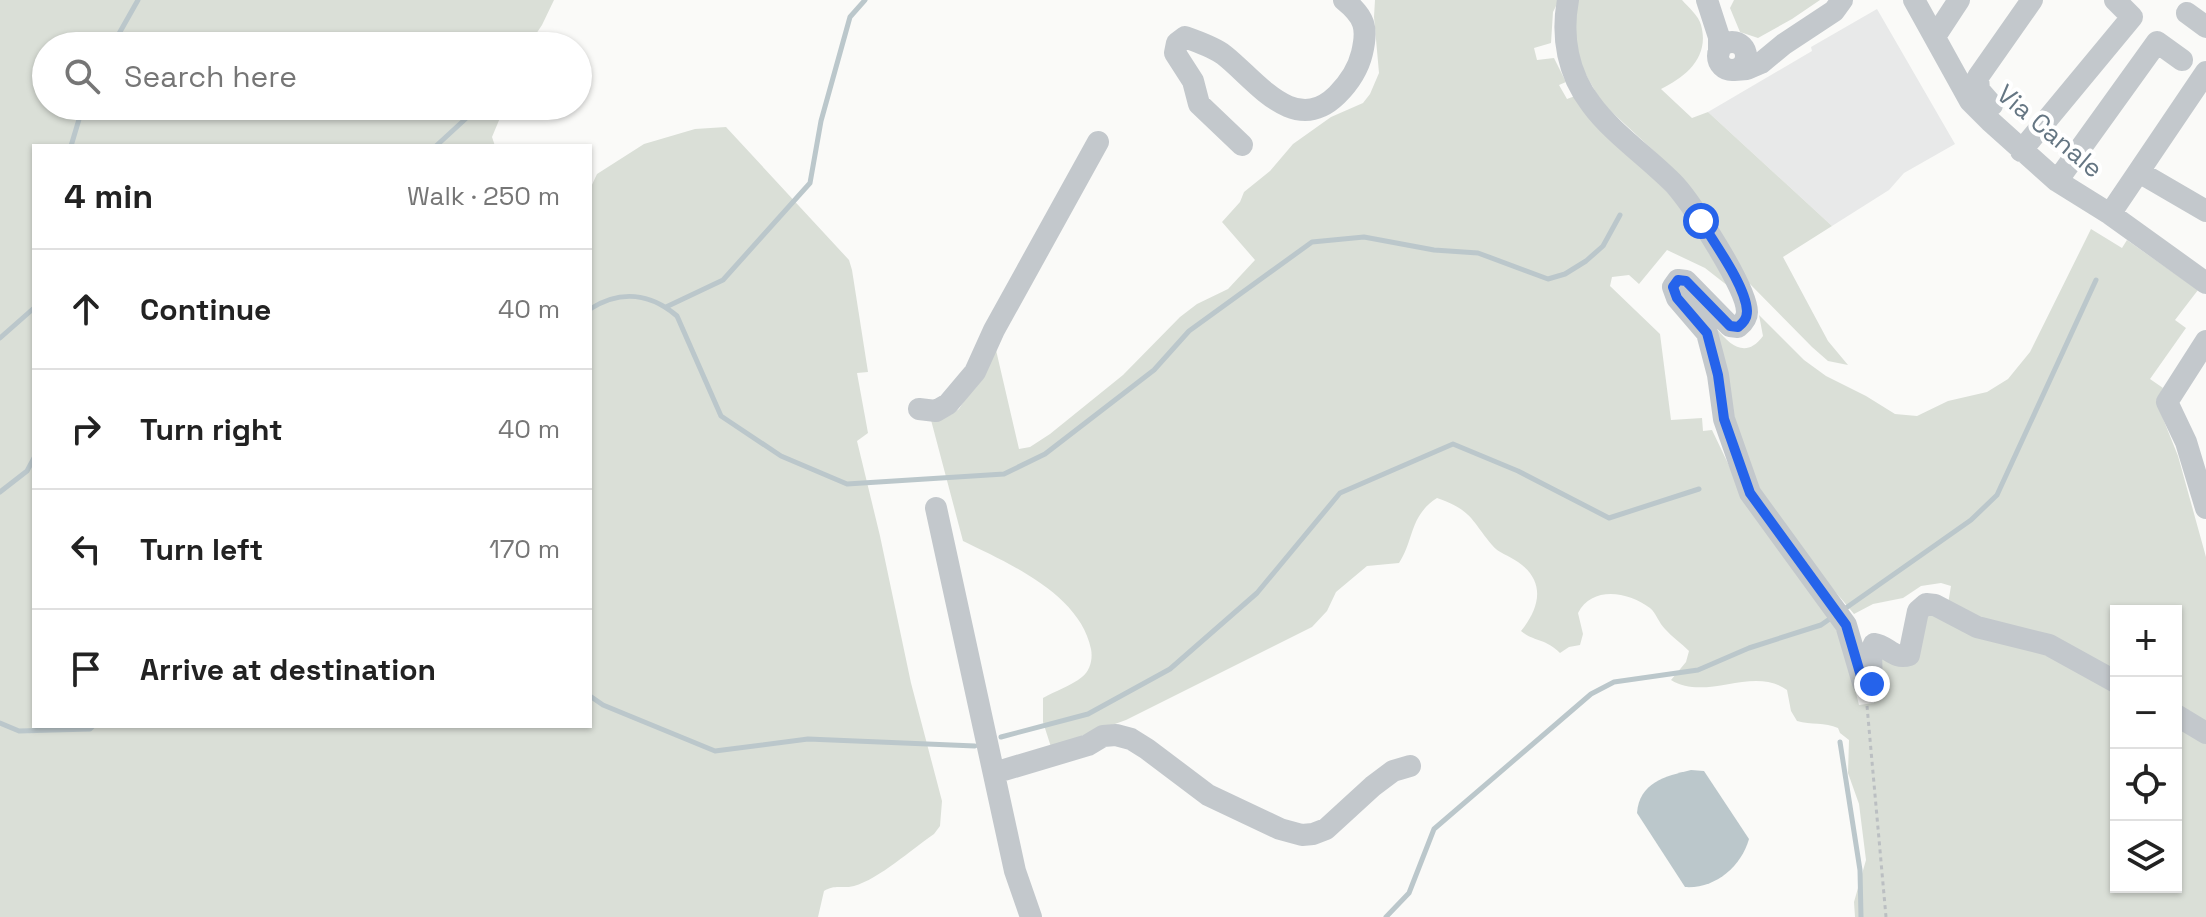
<!DOCTYPE html>
<meta charset="utf-8">
<style>
:root{--surface:#fff;--page:#f6f6f6;--text:#222;--muted:#767676;--line:#e0e0e0}
body{margin:0;font-family:"Space Grotesk",sans-serif;background:var(--page);color:var(--text)}
.controls{position:absolute;right:24px;bottom:24px;display:grid;overflow:hidden;border-radius:0px;box-shadow:0 2px 6px #0004}
.controls button{width:72px;height:72px;display:grid;place-items:center;padding:0;border:0;border-bottom:2px solid var(--line);background:var(--surface);color:var(--text);font:40px sans-serif}
.stop{position:absolute;width:24px;height:24px;margin:-18px;border:6px solid #2563eb;border-radius:50%;background:#fff}
.stop.end{background:#2563eb;border-color:#fff;box-shadow:0 2px 8px #0008}
.list{margin:0;padding:0;list-style:none}
h2{display:flex;justify-content:space-between;align-items:center;height:104px;margin:0;padding:0 32px;font-size:34px}
h2 small{font-size:26px;font-weight:400;color:var(--muted)}
.list li{display:grid;grid-template-columns:52px 1fr auto;gap:24px;align-items:center;box-sizing:border-box;height:120px;padding:0 32px;border-top:2px solid var(--line)}
.list b{display:block;font-size:30px;white-space:nowrap}
.list em{font-size:26px;font-style:normal;color:var(--muted)}
.icon{flex:none;width:44px;height:44px;fill:none;stroke:currentColor;stroke-width:2;stroke-linecap:round;stroke-linejoin:round}
.map{position:relative;flex:none;width:2206px;height:917px;overflow:hidden}
.search{position:absolute;background:var(--surface);box-shadow:0 2px 6px #0004;left:32px;top:32px;width:560px;height:88px;display:flex;align-items:center;gap:20px;box-sizing:border-box;padding:0 28px;border-radius:44px;color:var(--muted);font-size:30px}
.panel{position:absolute;background:var(--surface);box-shadow:0 2px 6px #0004;left:32px;top:144px;width:560px;height:584px;border-radius:0px}
.map>svg:first-child{display:block}
</style>
<div class="map">
<svg width="2206" height="917" viewBox="0 0 2206 917">
<rect width="100%" height="100%" fill="#fafaf8"/>
<path fill="#e8e9e9" d="M1877 9 1955 144 1904 173 1889 190 1832 226 1708 112 1812 51 1811 47Z"/>
<path fill="#dadfd7" d="M0 0H554L542 25 528 46H46V106H505L492 137 495 146H34V726H590V189L597 174 644 144 695 129 726 127 849 260 852 270 868 372 857 373 868 433 857 441 880 536 911 683 942 801 940 826 934 834C912 849 879 879 854 886 842 889 835 884 824 891L818 917H0Z
M1375 0H1559L1553 12 1551 43 1534 48 1537 60 1554 58 1566 82 1559 85 1567 99 1575 96 1685 211 1728 286 1705 268 1667 250 1639 284 1629 275 1612 277 1610 286 1660 334 1671 420 1702 418 1703 431 1712 430 1747 503 1840 628 1859 705 1874 703 1878 685 1880 653 1904 664 1922 616 1930 610 2065 661 2116 689V887H2176V722L2206 741V917H1855L1854 902 1866 860 1859 804 1848 773 1849 740 1840 733 1838 728C1825 722 1811 725 1797 721L1791 711 1787 690C1752 665 1707 702 1671 680L1686 662 1689 651C1681 643 1672 637 1665 629 1659 623 1656 613 1650 608 1627 591 1592 586 1578 613L1583 634 1580 645 1569 647 1560 653C1545 638 1534 642 1521 631 1540 608 1546 581 1518 562 1510 556 1498 553 1492 545 1471 520 1472 510 1437 498 1409 516 1414 541 1399 563L1367 566 1336 592 1327 611 1312 627 1126 720 1051 747 1043 722V698C1055 691 1071 686 1082 677 1090 671 1093 659 1091 649 1080 594 1008 563 963 541L931 420 950 415 959 409 996 350 1019 449 1030 447 1050 434 1123 375 1180 317 1197 304 1228 289 1255 260 1222 222 1240 202 1244 192 1270 171 1293 144 1331 117 1363 103 1370 94 1379 73 1374 17Z
M1575 0H1682C1688 7 1699 16 1701 25 1710 57 1686 77 1661 89L1692 118 1708 112 1832 226 1783 257 1828 341 1848 365 1828 361 1812 347 1747 281 1655 152 1602 103 1574 54Z
M1734 0H1820L1792 19 1758 38 1740 32 1730 8Z
M2091 229 2122 248 2127 240 2198 290 2175 320 2186 328 2150 379 2163 388 2156 401 2178 456 2206 557V722L2176 705V611H2116V672L1975 618 1948 604 1951 586 1941 583 1921 586 1903 598 1873 604 1854 614C1818 570 1775 527 1752 474 1732 429 1726 377 1717 329 1731 347 1747 358 1763 336L1759 315 1804 360 1826 376 1866 396 1895 414 1917 416 1948 401 1987 392 2008 379 2030 352Z"/>
<path fill="#bbc7cb" d="M1691 770 1704 771 1749 839C1741 867 1715 889 1685 887L1637 813C1639 783 1665 776 1691 770Z"/>
<g fill="none" stroke-linecap="round" stroke-linejoin="round">
<path stroke="#bbc7cb" stroke-width="5" d="M112 46 138 0
M71 146 83 106
M436 146 473 112
M666 307 723 280 810 183 821 121 850 17 865 0
M590 309C620 290 650 293 677 316L721 416 781 456 847 484 1004 474 1045 454 1154 370 1189 331 1312 242 1364 237 1434 250 1478 253 1548 279 1565 274 1586 261 1603 246 1620 215
M0 338 34 308
M0 492 27 471 34 458
M1843 610 1971 520 1997 495 2096 280
M590 696 603 705 715 751 808 739 975 746
M0 723 19 731 90 729 93 726
M1001 737 1088 714 1170 669 1257 593 1340 493 1453 444 1518 471 1609 518 1699 489
M1840 742 1860 870 1861 917
M1386 917 1409 893 1434 829 1591 694 1614 682 1698 670 1749 648 1821 625 1831 618"/>
<path stroke="#bbbfc2" stroke-width="3" stroke-dasharray="4 4" stroke-linecap="butt" d="M1867 706 1886 917"/>
<path stroke="#c3c8cc" stroke-width="22" d="M1568 0C1561 37 1568 74 1591 104 1612 133 1650 159 1675 185 1692 204 1747 288 1747 312 1747 319 1743 323 1738 327L1730 326 1686 281 1678 280 1673 287 1677 298 1707 333 1718 375 1724 419 1750 493 1846 625 1863 683 1867 687 1872 684 1871 651 1874 644C1888 646 1894 660 1909 655L1918 611 1926 604 1935 605 1977 627 2049 645 2116 682
M1707 0 1719 37V52
M1914 0 1970 101 1990 121 2057 181 2110 214 2206 283
M2187 13 2206 27
M1936 35 1959 0
M1718 56a14 14 0 1 1 28 0a14 14 0 1 1-28 0Z
M1734 70 1747 69 1761 63 1784 44 1834 11 1842 0
M1992 105 1979 90 1978 77 2032 0
M1242 145 1199 104 1193 81 1175 53 1177 43 1185 37C1198 42 1214 47 1224 55 1256 80 1294 137 1337 95 1349 83 1358 70 1362 53 1368 28 1365 17 1344 0
M2021 151 2132 17 2115 0
M2139 172 2206 211
M2057 181 2157 42 2182 60
M2110 214 2206 72
M2206 341 2167 402 2186 442 2206 508
M919 409 936 411 948 404 975 372 994 330 1098 142
M936 508 1015 871 1031 917
M2176 715 2206 733
M994 773 1088 745 1103 736 1116 735 1131 739 1147 749 1208 795 1280 829 1302 835 1313 834 1326 829 1373 786 1393 771 1410 766"/>
</g>
<g fill="none" stroke-linecap="round" stroke-linejoin="round">
<path stroke="#2563eb" stroke-width="10" d="M1701 221C1714 243 1746 286 1747 311 1747 319 1743 323 1738 327L1730 326 1686 281 1678 280 1673 287 1677 298 1707 333 1718 375 1724 419 1750 493 1846 625 1863 683 1867 687 1872 684"/>
</g>
<g text-anchor="middle" stroke-width="8" stroke-linejoin="round" paint-order="stroke">
<g font-size="26" fill="#657683" stroke="#fff">
<text transform="translate(2050 131) rotate(40)" y="9">Via Canale</text>
</g>
</g>
</svg>
<div class="controls">
<button>+</button>
<button>−</button>
<button><svg class="icon" aria-label="locate" viewBox="0 0 24 24"><circle cx="12" cy="12" r="6"/><path d="M12 2v4M12 18v4M2 12h4M18 12h4"/></svg></button>
<button><svg class="icon" aria-label="layers" viewBox="0 0 24 24"><path d="M12 4l9 5-9 5-9-5zM3 14l9 5 9-5"/></svg></button>
</div>
<div class="stop" style="left:1701px;top:221px"></div>
<div class="stop end" style="left:1872px;top:684px"></div>
<div class="search"><svg class="icon" aria-label="search" viewBox="0 0 24 24"><circle cx="10" cy="10" r="6"/><path d="M15 15l6 6"/></svg>Search here</div>
<section class="panel">
<h2>4 min<small>Walk · 250 m</small></h2>
<ul class="list">
<li><svg class="icon" aria-label="ahead" viewBox="0 0 24 24"><path d="M12 20V5M6 11l6-6 6 6"/></svg><div><b>Continue</b></div><em>40 m</em></li>
<li><svg class="icon" aria-label="right" viewBox="0 0 24 24"><path d="M7 20v-9h11M14 6l5 5-5 5"/></svg><div><b>Turn right</b></div><em>40 m</em></li>
<li><svg class="icon" aria-label="left" viewBox="0 0 24 24"><path d="M17 20v-9H6M10 6l-5 5 5 5"/></svg><div><b>Turn left</b></div><em>170 m</em></li>
<li><svg class="icon" aria-label="arrive" viewBox="0 0 24 24"><path d="M6 21V4h12l-3 4 3 4H6"/></svg><div><b>Arrive at destination</b></div></li>
</ul>
</section>
</div>
